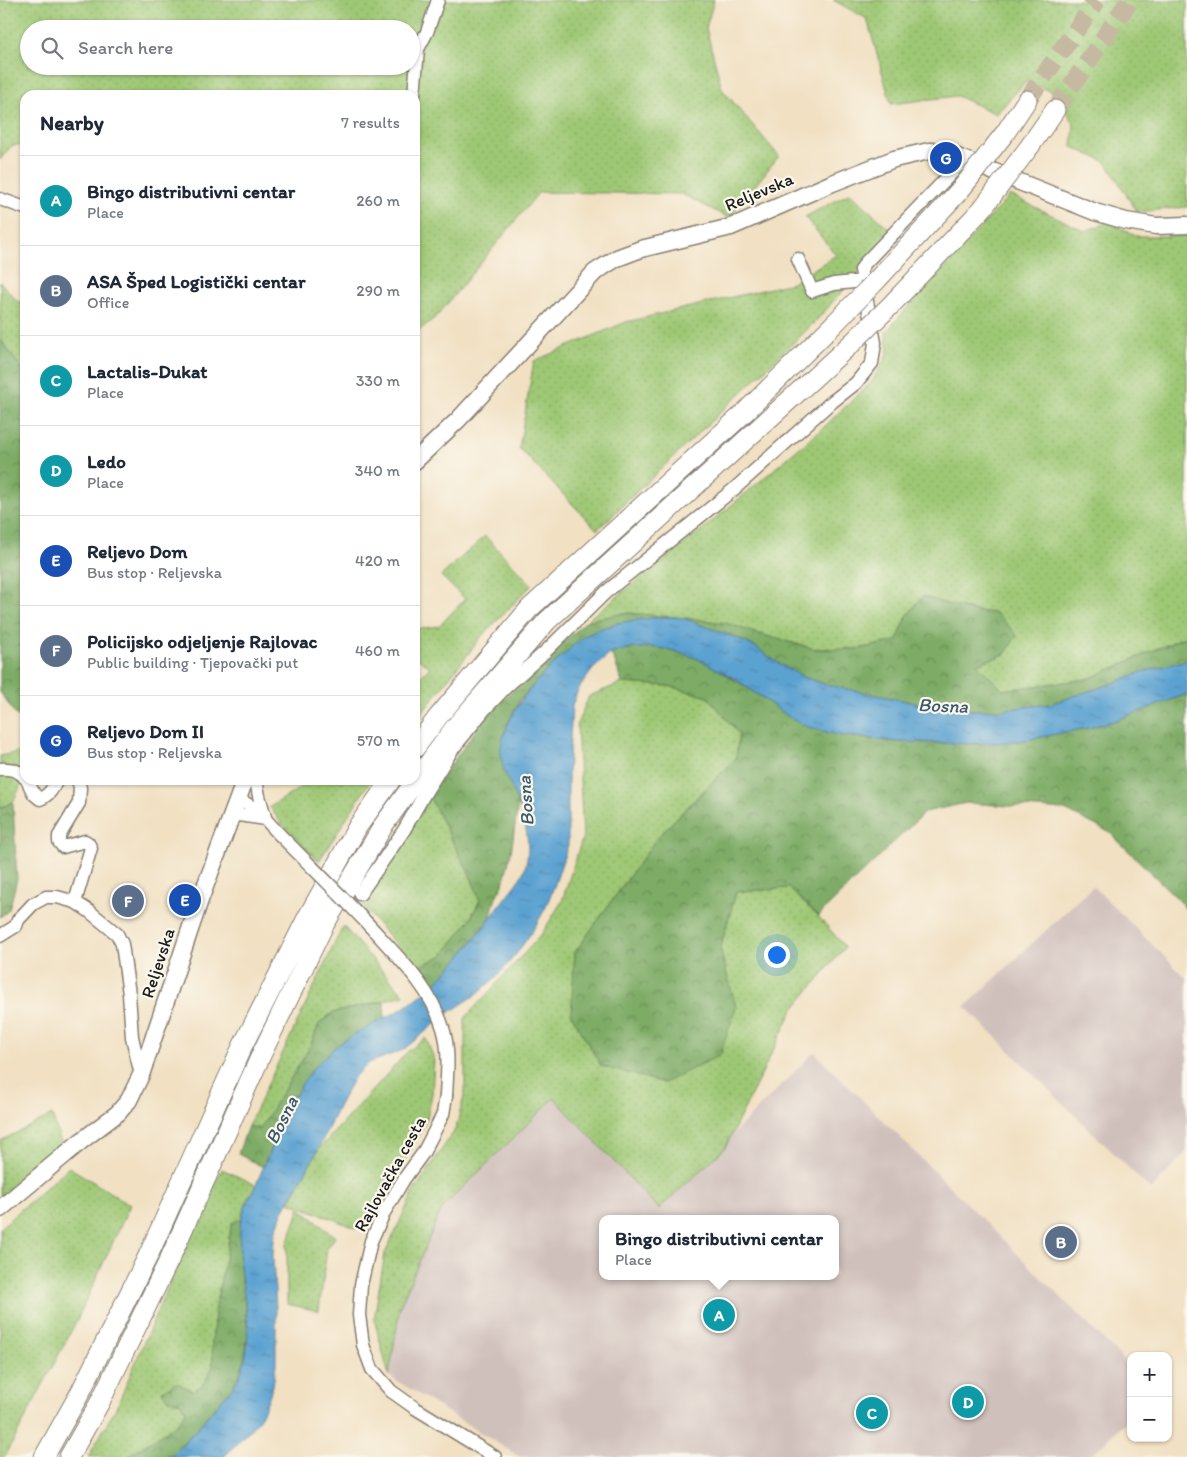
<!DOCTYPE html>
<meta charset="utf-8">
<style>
:root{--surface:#fff;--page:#f2f2f3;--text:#1f2937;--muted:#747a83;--line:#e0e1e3;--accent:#c8321e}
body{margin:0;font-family:Itim,sans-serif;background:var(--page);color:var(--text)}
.controls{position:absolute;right:15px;bottom:15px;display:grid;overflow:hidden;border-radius:10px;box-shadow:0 1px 4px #0004}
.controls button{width:45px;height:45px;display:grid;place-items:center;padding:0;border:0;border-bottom:1px solid var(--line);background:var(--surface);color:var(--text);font:25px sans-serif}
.you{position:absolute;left:776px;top:954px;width:18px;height:18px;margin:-12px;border:4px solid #fff;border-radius:50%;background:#1a73e8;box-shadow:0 0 0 8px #1a73e833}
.badge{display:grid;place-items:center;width:32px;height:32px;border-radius:50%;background:var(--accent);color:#fff;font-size:16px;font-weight:700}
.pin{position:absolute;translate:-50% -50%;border:2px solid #fff;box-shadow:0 1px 5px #0006}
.popup{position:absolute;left:599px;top:1215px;width:240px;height:65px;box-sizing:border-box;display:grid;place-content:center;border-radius:10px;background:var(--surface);filter:drop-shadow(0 1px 4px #0005);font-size:16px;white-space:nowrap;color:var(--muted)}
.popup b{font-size:19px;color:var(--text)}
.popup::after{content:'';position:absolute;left:50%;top:100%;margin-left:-10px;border:10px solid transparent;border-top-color:var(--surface)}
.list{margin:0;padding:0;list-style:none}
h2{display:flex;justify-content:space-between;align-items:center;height:65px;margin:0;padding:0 20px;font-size:21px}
h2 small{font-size:16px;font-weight:400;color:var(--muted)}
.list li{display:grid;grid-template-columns:32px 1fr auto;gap:15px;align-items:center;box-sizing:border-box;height:90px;padding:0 20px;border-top:1px solid var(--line)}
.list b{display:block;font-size:19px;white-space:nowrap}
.list p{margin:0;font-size:16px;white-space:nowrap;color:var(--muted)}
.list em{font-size:16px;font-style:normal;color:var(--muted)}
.icon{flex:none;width:28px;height:28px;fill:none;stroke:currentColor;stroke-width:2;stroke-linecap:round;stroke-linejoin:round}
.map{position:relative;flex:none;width:1187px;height:1457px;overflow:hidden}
.search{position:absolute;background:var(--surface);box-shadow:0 1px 4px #0004;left:20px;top:20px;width:400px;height:55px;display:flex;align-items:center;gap:12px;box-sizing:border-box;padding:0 18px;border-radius:28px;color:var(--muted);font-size:19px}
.panel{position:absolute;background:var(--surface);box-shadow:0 1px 4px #0004;left:20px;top:90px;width:400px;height:695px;border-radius:15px}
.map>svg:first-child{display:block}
</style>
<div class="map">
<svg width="1187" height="1457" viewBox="0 0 1187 1457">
<defs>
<pattern id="grass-dots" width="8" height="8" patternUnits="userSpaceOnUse" patternTransform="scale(1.25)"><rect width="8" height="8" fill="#9ec874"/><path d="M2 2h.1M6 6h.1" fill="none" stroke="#88ab64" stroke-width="1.8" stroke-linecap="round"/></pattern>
<pattern id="forest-crowns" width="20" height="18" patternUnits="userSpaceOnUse" patternTransform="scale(1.25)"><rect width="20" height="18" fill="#7eac66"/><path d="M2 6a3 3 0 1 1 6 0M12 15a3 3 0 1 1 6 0" fill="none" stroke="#668b53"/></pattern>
<pattern id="water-ripples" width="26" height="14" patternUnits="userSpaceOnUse" patternTransform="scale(1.25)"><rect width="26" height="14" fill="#5ba2d1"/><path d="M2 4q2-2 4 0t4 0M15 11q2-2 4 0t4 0" fill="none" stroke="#4a83a9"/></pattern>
</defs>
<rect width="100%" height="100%" fill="#fbf7ec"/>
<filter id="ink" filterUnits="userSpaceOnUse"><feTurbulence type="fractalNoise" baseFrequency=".02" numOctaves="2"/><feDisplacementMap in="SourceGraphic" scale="10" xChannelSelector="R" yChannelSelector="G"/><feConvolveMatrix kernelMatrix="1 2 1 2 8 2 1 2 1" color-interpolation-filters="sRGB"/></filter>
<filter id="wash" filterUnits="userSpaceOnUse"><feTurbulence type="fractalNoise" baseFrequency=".0096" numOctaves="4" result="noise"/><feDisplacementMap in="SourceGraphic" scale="20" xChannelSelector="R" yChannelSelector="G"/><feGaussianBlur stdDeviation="1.12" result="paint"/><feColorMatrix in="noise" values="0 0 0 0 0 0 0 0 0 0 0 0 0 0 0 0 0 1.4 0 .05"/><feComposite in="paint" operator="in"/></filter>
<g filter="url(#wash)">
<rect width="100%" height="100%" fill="#f1e0c2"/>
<path fill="#d0c0bc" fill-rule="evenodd" d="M1093 886 1187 979V1151L1151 1190 965 1007Z
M814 1052 1131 1367V1416L1090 1457H520L389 1376 400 1306 442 1208 555 1097 659 1209ZM603 1219H835V1276H603Z"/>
<path fill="url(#grass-dots)" stroke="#5d7248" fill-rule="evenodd" d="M0 0H714L706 28 722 89 779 156 729 218 682 194 539 192 438 315 415 334V95H25V144L11 146 0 160ZM29 29H411V66H29Z
M833 0H1187V207L1137 212 1106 162 1072 147 1074 124 1056 93 1026 82 996 114 957 96 891 104 867 19Z
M850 193 894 233 815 322 597 530 519 448 534 361 626 322 792 283 836 255 805 217Z
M1010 195 1085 231 1109 222 1137 236H1187V636L1088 679 1003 690 977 664 1005 654 995 613C970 611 947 605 923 596L907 616 897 641 858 649H815L752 632 726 623 675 617 625 613 586 621 714 520 824 427 872 381 888 353 886 332Z
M0 282 18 302H25V373L0 339Z
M485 536 532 585 482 636 415 722V683L430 667 415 657V629L439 626 465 599 441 576Z
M622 683 669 686 708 697 739 734 736 758 657 838 736 1008 720 949 736 892 789 888 818 916 845 947 793 1010 725 1148 659 1209 554 1098 442 1208 400 1306 389 1376 374 1319 385 1253 414 1191 456 1128 465 1092V1018L541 935 562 901 583 836 577 724 589 696Z
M25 751V777L13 802 0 808V756Z
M313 780H371L319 861 282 825 270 807Z
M429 796 471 877 480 900 470 920 443 955 417 968 363 907Z
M343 926 404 995 379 1002 332 1013 319 1024 310 1047 260 1130 248 1126Z
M426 1038 434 1059 432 1094 427 1118 410 1151 391 1183 358 1229 289 1202 318 1150 408 1051Z
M52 1115 62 1145 0 1197V1141Z
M69 1167 130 1205 78 1318 5 1457H0V1228Z
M222 1169 256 1185 248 1198 241 1219 232 1223 216 1305 212 1341 213 1366 204 1384 180 1401 187 1411 177 1424 127 1457H88L117 1406 159 1307Z
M300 1208 335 1237 327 1249 319 1311 287 1304V1244Z"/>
<path fill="url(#forest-crowns)" stroke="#4d6441" d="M0 339 25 373V716L17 717 0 692Z
M923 596 937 601 972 611 996 613 1017 635 1005 654 977 664 1003 690 1088 679 1187 636V660L1142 672 1111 684 1050 704 1000 710H961L935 707 827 685 804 677 781 665 755 647 739 639 718 631 672 617 652 618 613 624 587 635 551 665 520 700 513 712 504 733 514 792 518 804 511 853 503 884 496 897 490 918 459 958 430 988 417 968 443 955 470 920 480 900 471 877 429 796 489 711 518 686 586 621 625 613 675 617 726 623 752 632 815 649H858L897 641 907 616Z
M651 647 671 650 696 658 713 666 808 727 837 735 898 742 979 744 1021 741 1092 727 1114 721 1187 694V911L1179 900 1109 832 1065 810 966 803 925 812 818 916 789 888 736 892 720 949 736 1007 720 1055 664 1083 601 1066 571 1014 575 952 657 838 736 758 739 734 708 697 669 686 622 683 614 659 610 654 627 649Z
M13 802 17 879 9 910 0 917V808Z
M384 1001 385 1019 343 1042 270 1150 263 1167 238 1154 248 1126 260 1129 310 1047 319 1024 332 1013Z
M241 1219 240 1262 248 1333 244 1361 238 1378 232 1388 197 1428 170 1457H127L177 1424 186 1411 180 1402 169 1400 162 1391 177 1383 193 1391 204 1384 213 1366 212 1341 216 1305 232 1223Z"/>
<path fill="url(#water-ripples)" stroke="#3c5f76" d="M672 617 683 618 739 639 755 647 781 665 804 677 827 685 935 707 961 710H1000L1050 704 1111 684 1142 672 1187 660V694L1114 721 1092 727 1021 741 980 744 898 742 837 735 808 727 792 719 734 678 696 658 671 650 651 647 627 649 610 654 593 669 578 690 572 706 568 775V845L555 884 545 909 532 932 514 957 498 975 477 994 447 1014 403 1050 369 1063 355 1076 340 1103 318 1150 282 1213 274 1237 273 1258 276 1308V1364L273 1386 264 1410 258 1421 224 1457H170C187 1440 202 1423 218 1404 225 1396 233 1388 238 1379 256 1344 244 1302 240 1266 239 1253 240 1240 240 1227 242 1209 250 1198 257 1182 271 1150 282 1117 300 1087 311 1069 327 1052 345 1040 367 1026 391 1017 412 1002 447 977 474 941 499 906 507 895 515 886 522 875 535 849 524 815 513 791 507 779 502 768 501 755 500 745 503 737 506 729 518 699 539 677 562 656 570 649 578 640 587 635 613 621 644 618 672 617Z"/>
</g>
<g filter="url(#ink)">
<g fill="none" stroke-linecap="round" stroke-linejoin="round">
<path stroke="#c6b9a1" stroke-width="19" stroke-dasharray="19 9" stroke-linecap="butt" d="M1027 100 1097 0
M1055 110 1130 0"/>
<defs>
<path id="minor" d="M414 95 418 49 427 32 438 0
M0 199 25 208
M798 259 812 291 834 284 864 281
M0 769C10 768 19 770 25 778
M27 780 34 794 40 799C49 795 53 789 57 780
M256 780 259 796 265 817
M238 799 256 809 279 834
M232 814 266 819
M360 894 404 830 425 793 452 750 485 709 506 687 546 651 606 592 733 490 828 405 856 383 872 363 875 343 861 270 865 263 964 160
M75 902 91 848 88 843 85 841 63 847 59 842V836L79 803 80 788 78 780
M0 936 16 926 18 920 33 904 46 897H57L75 902 89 911 117 934 122 944 129 994 132 1037 141 1075
M446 1096 443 1114 434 1132 423 1153 404 1179 385 1211 371 1241 361 1285 359 1315 363 1345 372 1369 391 1391 415 1408 495 1457"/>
<path id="major" d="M415 461 458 420 595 272 617 258 641 249 731 227 830 184 894 159 929 151H942L1095 212 1126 221 1156 226 1187 225
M0 1209 80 1142 118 1113 129 1100 141 1075 200 900 245 780"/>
<path id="highway" d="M1005 133 1027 100
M1030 146 1055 110
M415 748 438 717 529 609 742 415 834 324
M44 1457 80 1393 148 1256 241 1049 307 918 358 826 391 780
M69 1457 100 1402 171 1256 262 1053 324 925 385 823 455 727 547 621 852 343"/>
</defs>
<use href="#minor" stroke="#867e6f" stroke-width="15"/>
<use href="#major" stroke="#867e6f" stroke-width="19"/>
<use href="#highway" stroke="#867e6f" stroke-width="21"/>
<use href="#minor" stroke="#fff" stroke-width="12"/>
<use href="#major" stroke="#fff" stroke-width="16"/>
<use href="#highway" stroke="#fff" stroke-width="19"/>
<defs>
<path id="minor-bridge" d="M279 834C313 868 348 902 380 937 405 964 432 992 443 1028 450 1051 447 1073 446 1096"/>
<path id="highway-bridge" d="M834 324 874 283 961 189 1005 133
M852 343 891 305 982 209 1030 146"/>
</defs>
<use href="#minor-bridge" stroke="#867e6f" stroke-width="15" stroke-linecap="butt"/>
<use href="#highway-bridge" stroke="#867e6f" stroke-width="21" stroke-linecap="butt"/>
<use href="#minor-bridge" stroke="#fff" stroke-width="12"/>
<use href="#highway-bridge" stroke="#fff" stroke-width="19"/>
</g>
</g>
<g text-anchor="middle" stroke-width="4.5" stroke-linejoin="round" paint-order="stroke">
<g font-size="18" fill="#1c1c1c" stroke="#fbf7ec">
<text transform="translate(759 192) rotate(-23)" y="6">Reljevska</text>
<text transform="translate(158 963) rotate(-72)" y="6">Reljevska</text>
<text transform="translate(390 1174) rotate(-61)" y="6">Rajlovačka cesta</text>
</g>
<g font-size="19" font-style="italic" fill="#38586d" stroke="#fbf7ec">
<text transform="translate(943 705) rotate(2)" y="7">Bosna</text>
<text transform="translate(525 801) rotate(-94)" y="7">Bosna</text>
<text transform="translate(281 1120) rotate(-64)" y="7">Bosna</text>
</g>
</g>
</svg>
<div class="controls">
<button>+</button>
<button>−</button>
</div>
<div class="you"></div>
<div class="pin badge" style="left:719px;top:1315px;background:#0f9aa8">A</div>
<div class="popup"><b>Bingo distributivni centar</b>Place</div>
<div class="pin badge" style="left:1061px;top:1242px;background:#5c6f8a">B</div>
<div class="pin badge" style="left:872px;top:1413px;background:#0f9aa8">C</div>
<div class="pin badge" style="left:968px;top:1402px;background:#0f9aa8">D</div>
<div class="pin badge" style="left:185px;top:900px;background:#1a4fb4">E</div>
<div class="pin badge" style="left:128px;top:901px;background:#5c6f8a">F</div>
<div class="pin badge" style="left:946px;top:158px;background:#1a4fb4">G</div>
<div class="search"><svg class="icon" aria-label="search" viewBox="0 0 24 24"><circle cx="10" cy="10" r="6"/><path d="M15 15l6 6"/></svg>Search here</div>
<section class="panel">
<h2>Nearby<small>7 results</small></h2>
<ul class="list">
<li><span class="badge" style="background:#0f9aa8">A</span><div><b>Bingo distributivni centar</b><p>Place</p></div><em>260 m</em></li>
<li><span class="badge" style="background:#5c6f8a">B</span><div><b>ASA Šped Logistički centar</b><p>Office</p></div><em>290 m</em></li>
<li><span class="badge" style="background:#0f9aa8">C</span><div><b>Lactalis-Dukat</b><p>Place</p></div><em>330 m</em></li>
<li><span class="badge" style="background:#0f9aa8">D</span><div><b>Ledo</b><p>Place</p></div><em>340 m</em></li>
<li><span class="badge" style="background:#1a4fb4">E</span><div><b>Reljevo Dom</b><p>Bus stop · Reljevska</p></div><em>420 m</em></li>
<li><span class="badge" style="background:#5c6f8a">F</span><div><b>Policijsko odjeljenje Rajlovac</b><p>Public building · Tjepovački put</p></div><em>460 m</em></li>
<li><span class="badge" style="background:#1a4fb4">G</span><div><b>Reljevo Dom II</b><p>Bus stop · Reljevska</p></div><em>570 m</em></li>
</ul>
</section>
</div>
